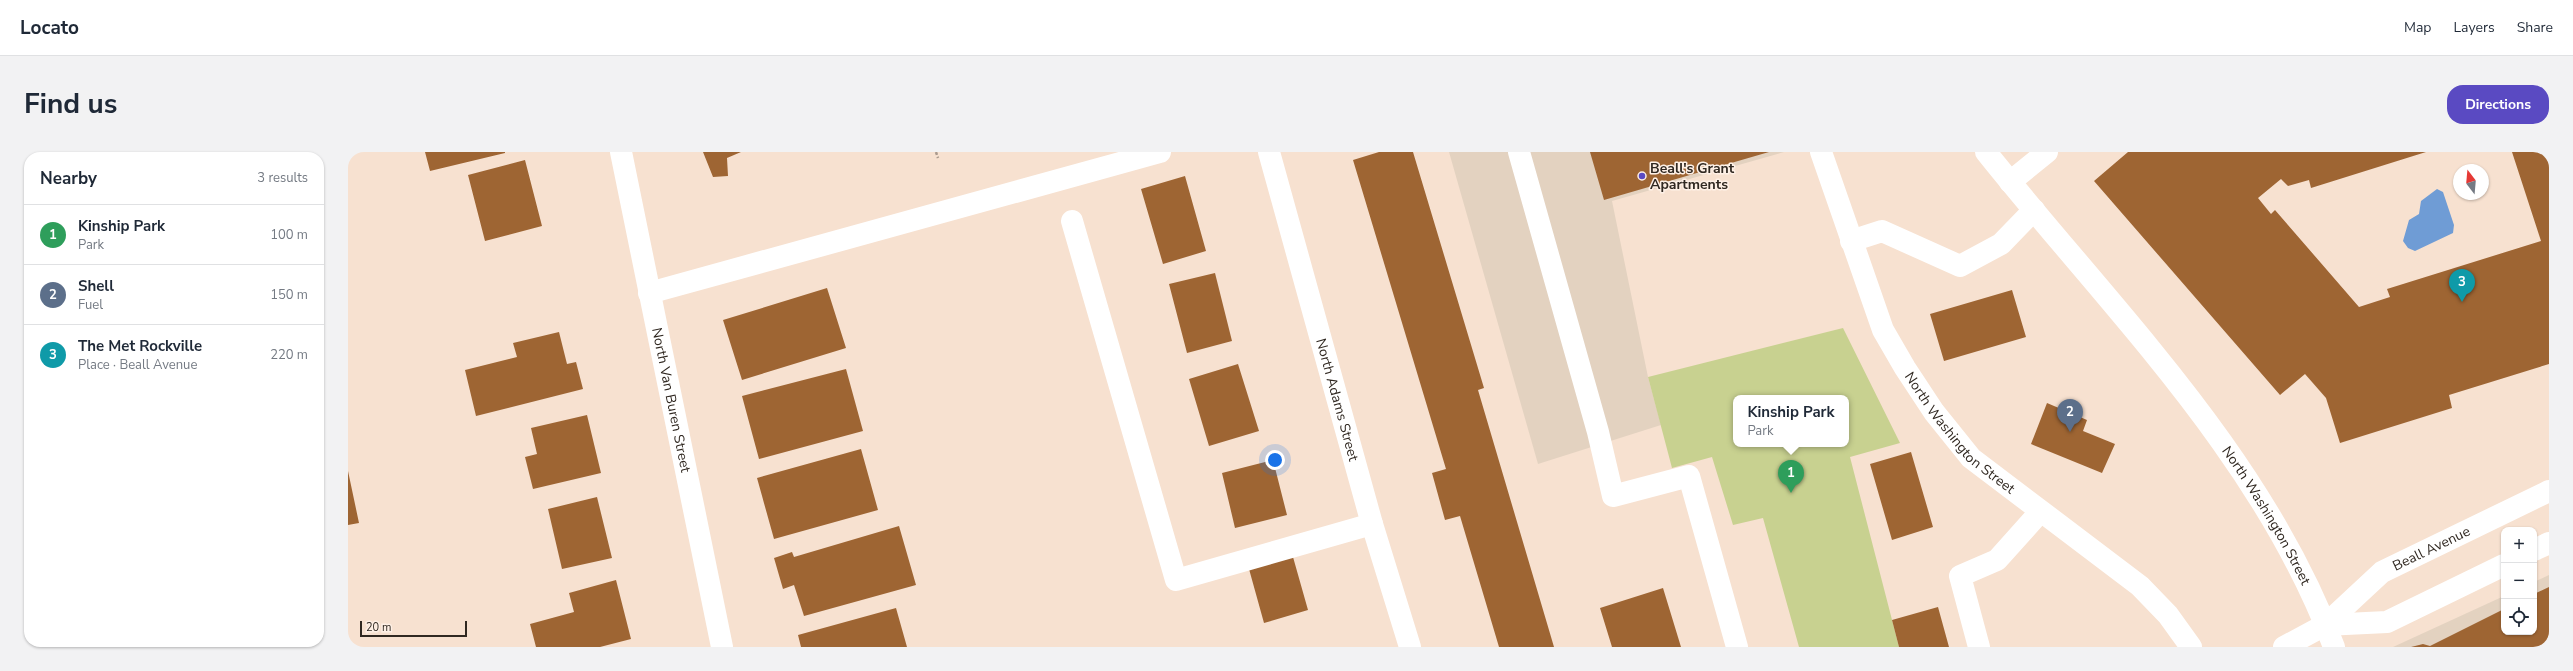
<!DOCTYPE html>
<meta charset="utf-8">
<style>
:root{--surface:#fff;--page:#f2f2f3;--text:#1f2937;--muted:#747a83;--line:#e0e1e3;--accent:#5a4ac2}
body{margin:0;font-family:"Nunito Sans",sans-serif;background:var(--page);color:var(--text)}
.controls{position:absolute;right:12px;bottom:12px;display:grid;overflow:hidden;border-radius:8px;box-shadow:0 1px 3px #0004}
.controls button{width:36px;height:36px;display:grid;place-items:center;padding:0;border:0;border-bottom:1px solid var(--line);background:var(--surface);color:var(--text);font:20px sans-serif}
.compass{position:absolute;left:2105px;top:12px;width:36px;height:36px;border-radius:50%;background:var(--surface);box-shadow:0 1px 3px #0004;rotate:344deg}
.scale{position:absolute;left:12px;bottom:10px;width:107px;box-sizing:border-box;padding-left:4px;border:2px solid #302821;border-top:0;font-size:11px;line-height:14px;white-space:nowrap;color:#302821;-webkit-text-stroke:3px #fef0e6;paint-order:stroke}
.you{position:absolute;left:927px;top:308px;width:14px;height:14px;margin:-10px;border:3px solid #fff;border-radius:50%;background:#1a73e8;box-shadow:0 0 0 6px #1a73e833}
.badge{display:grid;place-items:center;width:26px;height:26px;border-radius:50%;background:var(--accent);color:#fff;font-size:13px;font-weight:700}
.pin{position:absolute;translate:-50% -33px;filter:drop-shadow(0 1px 2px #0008)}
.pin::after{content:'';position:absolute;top:21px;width:14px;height:12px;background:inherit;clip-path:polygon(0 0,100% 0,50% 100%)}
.popup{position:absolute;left:1385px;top:243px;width:116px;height:52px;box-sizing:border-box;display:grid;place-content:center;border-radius:8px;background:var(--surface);filter:drop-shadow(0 1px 3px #0005);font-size:13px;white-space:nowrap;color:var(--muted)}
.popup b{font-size:15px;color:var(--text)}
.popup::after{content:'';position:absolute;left:50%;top:100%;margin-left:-8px;border:8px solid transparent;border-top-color:var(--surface)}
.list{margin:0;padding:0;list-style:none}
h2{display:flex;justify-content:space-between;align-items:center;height:52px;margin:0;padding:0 16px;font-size:17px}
h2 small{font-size:13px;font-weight:400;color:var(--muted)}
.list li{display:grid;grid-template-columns:26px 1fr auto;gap:12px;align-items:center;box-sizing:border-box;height:60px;padding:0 16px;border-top:1px solid var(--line)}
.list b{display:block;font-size:15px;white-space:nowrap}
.list p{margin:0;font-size:13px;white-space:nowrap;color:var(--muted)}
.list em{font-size:13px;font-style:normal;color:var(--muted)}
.icon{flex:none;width:22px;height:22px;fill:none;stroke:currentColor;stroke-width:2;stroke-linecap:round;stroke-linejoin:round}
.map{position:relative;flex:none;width:2201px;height:495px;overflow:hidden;border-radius:16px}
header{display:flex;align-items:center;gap:24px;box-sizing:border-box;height:56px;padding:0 20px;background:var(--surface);border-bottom:1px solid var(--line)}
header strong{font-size:19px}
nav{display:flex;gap:22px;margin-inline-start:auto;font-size:14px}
.intro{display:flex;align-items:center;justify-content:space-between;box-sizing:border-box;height:96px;padding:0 24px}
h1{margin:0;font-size:28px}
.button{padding:10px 18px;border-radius:16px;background:var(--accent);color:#fff;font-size:14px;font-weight:700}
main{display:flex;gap:24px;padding:0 24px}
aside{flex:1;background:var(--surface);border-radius:16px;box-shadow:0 1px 3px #0004}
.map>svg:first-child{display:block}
</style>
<header>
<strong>Locato</strong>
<nav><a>Map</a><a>Layers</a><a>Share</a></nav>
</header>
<div class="intro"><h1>Find us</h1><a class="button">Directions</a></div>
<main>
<aside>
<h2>Nearby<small>3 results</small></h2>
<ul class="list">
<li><span class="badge" style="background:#2e9e5b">1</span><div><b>Kinship Park</b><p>Park</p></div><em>100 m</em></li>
<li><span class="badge" style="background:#5c6f8a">2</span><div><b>Shell</b><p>Fuel</p></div><em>150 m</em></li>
<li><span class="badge" style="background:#0f9aa8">3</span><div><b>The Met Rockville</b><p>Place · Beall Avenue</p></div><em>220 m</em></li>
</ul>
</aside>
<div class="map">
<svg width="2201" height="495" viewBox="0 0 2201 495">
<rect width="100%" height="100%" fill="#f7e1d0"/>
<path fill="#e3d2c0" d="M1101 0H1436L1264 49 1300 225 1313 273 1190 312Z
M2201 423V495H2045L2156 444V480H2186V430Z"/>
<path fill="#c8d190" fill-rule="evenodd" d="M1495 176 1552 291 1502 305 1551 495H1451L1415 366 1385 373 1364 305 1324 316 1300 225ZM1388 246H1498V292H1388Z"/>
<path fill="#6f9cd5" d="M2089 37 2095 40 2106 73 2105 81 2067 99 2060 96 2055 89 2061 68 2071 62 2073 49Z"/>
<path fill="#9e6533" d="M77 0H157V1L82 19Z
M355 0H393L379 6 380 24 365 25Z
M1031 0H1065L1136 236 1130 238 1206 495H1151L1112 364 1097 368 1084 321 1098 317 1005 8Z
M1242 0H1421L1256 48Z
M1780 0H2078L1963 36 1961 28 1940 34 1933 27 1910 46 1923 62 1927 58 2011 155 2042 145 2039 137 2193 89 2164 0H2201V212L2101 243 2104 256 1992 291 1978 246 1957 222 1932 243 1746 29Z
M177 8 194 74 137 89 120 23Z
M837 24 858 99 815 112 793 37Z
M867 121 884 189 839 201 821 132Z
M479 136 498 196 394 228 375 168Z
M1664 138 1678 185 1596 209 1582 162Z
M211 180 219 212 228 210 235 237 128 264 117 218 169 205 165 191Z
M890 212 911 279 861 294 841 227Z
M498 217 515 279 411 307 394 244Z
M1699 251 1739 268 1735 279 1767 292 1754 321 1683 292Z
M239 263 253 321 185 337 177 305 189 302 183 276Z
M513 297 530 358 426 387 409 326Z
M1563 300 1585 375 1544 388 1522 312Z
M925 308 939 363 887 376 874 321Z
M0 319 11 371 0 373Z
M249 345 264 406 214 417 200 357Z
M551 374 568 433 456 464 446 433 435 437 426 406 444 400 446 405Z
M945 405 960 458 916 471 901 417Z
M268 428 283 487 252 495H188L182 472 226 460 221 441Z
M2201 435V495H2063L2075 492 2082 494 2156 457V480H2186V442Z
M1315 436 1333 495H1264L1252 456Z
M1590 455 1601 495H1551L1544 468Z
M548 456 559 495H453L450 483Z"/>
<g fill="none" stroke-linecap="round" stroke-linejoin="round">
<path stroke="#aa9a8d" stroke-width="2.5" stroke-dasharray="3 2" stroke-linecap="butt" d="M588 0 590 6"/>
<g stroke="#fff" stroke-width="22">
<path id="s1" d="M273 0 374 495"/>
<path id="s2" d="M921 0 1024 372 1062 495"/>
<path d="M1171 0 1250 280 1265 344 1341 324 1389 495"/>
<path id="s3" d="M1473 0 1535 178 1557 216 1586 260 1623 306 1792 434 1820 463 1843 495"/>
<path id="s4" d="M1638 0C1763 157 1914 302 1986 495"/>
<path d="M1662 30 1699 0"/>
<path d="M724 69 828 428 1024 372"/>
<path d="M1503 89 1534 79 1612 114 1653 92 1686 58"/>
<path d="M301 141 812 0"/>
<path d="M2186 398 2201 391"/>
<path d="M1977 473 2039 470 2156 413"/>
<path d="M1631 495 1612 424 1649 408 1692 360"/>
<path id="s5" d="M1936 495 1977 473 2034 420 2201 339"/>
</g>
</g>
<circle fill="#5a4ac2" stroke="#fef0e6" stroke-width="1.5" cx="1294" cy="24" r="4"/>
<g text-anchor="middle" stroke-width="3" stroke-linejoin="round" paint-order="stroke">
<g font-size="14" font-weight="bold" fill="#302821" stroke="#fef0e6" text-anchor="start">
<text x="1302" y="21">Beall's Grant<tspan x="1302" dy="16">Apartments</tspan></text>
</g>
<g font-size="14" fill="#302821" stroke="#fef0e6">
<text dy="5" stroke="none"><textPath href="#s1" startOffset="253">North Van Buren Street</textPath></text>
<text dy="5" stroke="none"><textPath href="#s2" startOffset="257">North Adams Street</textPath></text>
<text dy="5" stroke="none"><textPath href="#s3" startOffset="318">North Washington Street</textPath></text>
<text dy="5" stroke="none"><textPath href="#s4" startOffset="460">North Washington Street</textPath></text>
<text dy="5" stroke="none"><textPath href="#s5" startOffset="179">Beall Avenue</textPath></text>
</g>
</g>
</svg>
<div class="controls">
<button>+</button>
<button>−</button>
<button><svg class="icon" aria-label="locate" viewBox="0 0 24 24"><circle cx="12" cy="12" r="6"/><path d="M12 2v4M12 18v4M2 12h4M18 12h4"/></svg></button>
</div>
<svg class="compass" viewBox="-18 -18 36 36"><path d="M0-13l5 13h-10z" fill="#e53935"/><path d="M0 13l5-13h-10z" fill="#747a83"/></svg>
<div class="scale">20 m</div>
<div class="you"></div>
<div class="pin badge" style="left:1443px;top:341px;background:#2e9e5b">1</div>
<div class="popup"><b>Kinship Park</b>Park</div>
<div class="pin badge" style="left:1722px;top:280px;background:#5c6f8a">2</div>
<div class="pin badge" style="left:2114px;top:150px;background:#0f9aa8">3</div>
</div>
</main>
